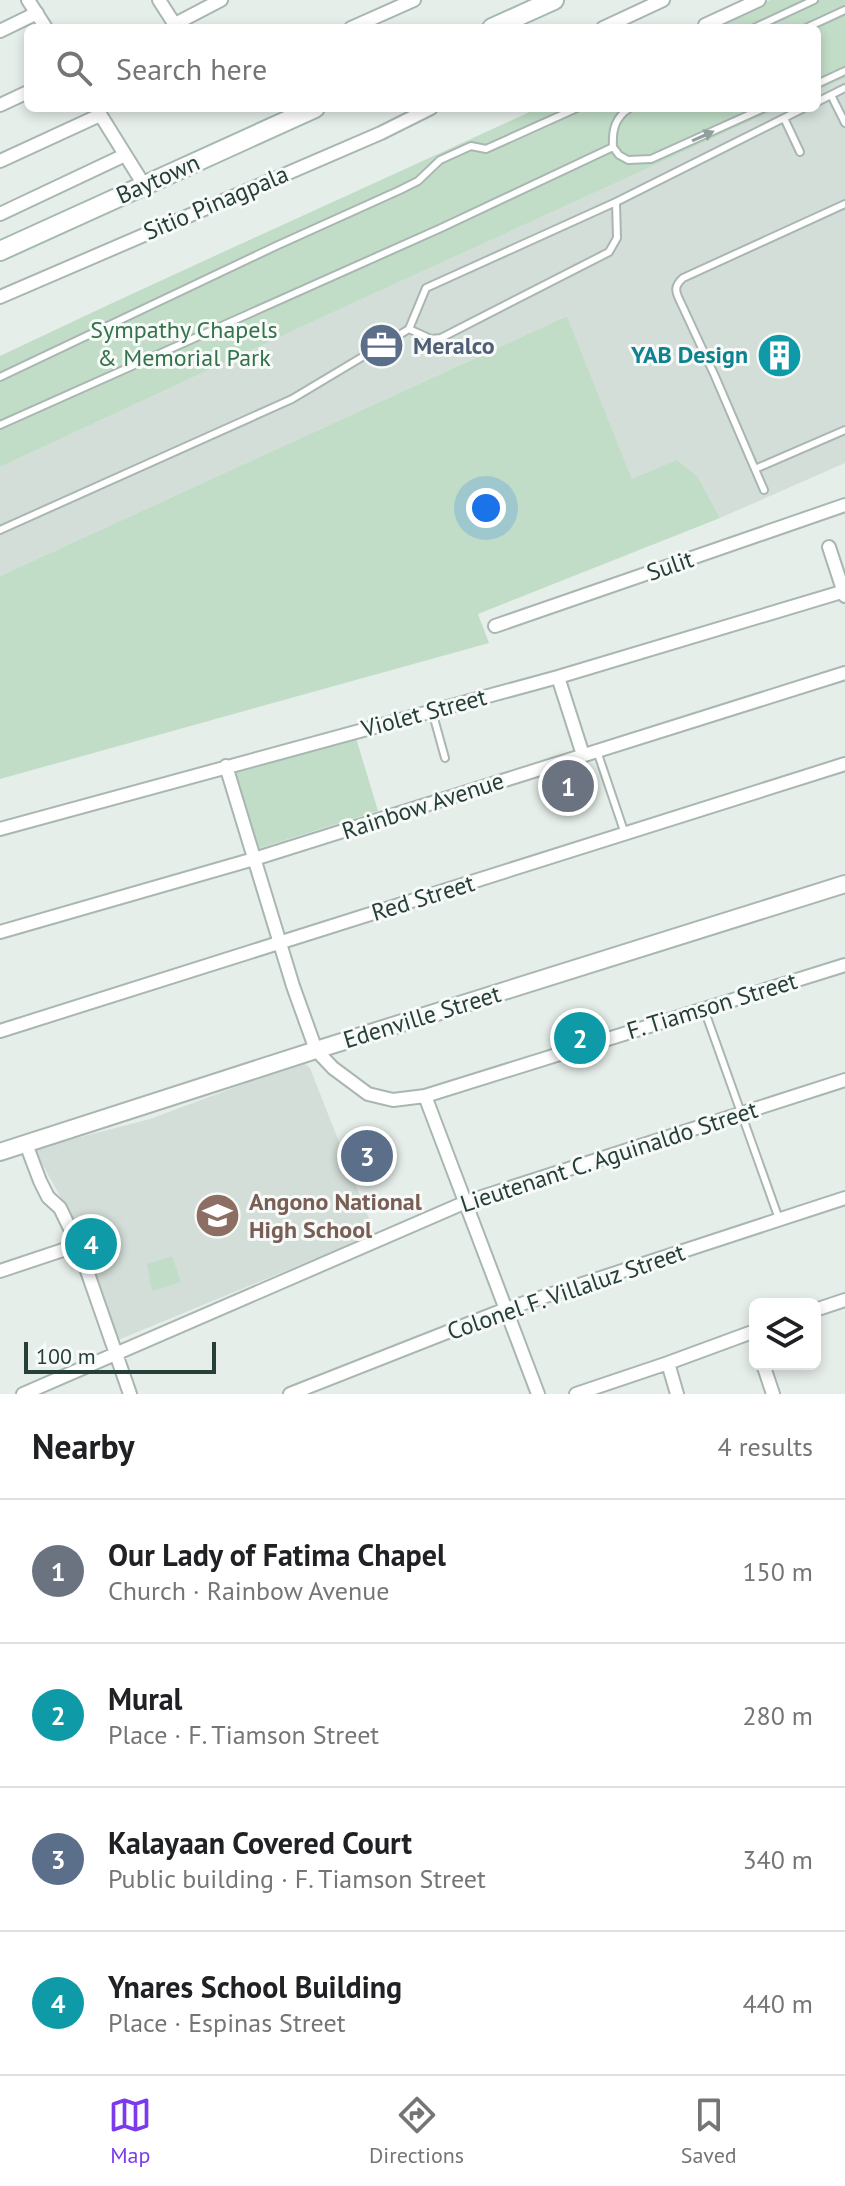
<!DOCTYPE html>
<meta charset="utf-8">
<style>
:root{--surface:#fff;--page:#f6f6f6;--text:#202124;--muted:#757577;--line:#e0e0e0;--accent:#7c3aed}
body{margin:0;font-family:"PT Sans",sans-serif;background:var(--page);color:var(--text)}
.controls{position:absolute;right:24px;bottom:24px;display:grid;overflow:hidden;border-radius:12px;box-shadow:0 4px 12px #0003}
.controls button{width:72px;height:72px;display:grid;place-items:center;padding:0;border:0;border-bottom:2px solid var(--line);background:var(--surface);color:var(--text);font:40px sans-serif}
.scale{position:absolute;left:24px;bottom:20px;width:192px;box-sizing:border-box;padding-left:8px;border:4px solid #263f38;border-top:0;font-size:22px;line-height:28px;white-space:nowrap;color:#263f38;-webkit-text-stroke:6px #f7faf8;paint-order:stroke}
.you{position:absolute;left:486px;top:508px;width:28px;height:28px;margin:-20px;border:6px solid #fff;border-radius:50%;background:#1a73e8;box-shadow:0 0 0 12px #1a73e833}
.badge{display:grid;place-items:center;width:52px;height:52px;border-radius:50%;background:var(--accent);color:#fff;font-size:26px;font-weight:700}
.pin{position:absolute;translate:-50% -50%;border:4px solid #fff;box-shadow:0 2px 8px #0006}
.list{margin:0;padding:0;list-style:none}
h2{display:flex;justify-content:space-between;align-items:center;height:104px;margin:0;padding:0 32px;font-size:34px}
h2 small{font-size:26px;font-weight:400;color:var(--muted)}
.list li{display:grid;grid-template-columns:52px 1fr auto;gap:24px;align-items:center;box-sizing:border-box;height:144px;padding:0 32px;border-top:2px solid var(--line)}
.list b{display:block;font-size:30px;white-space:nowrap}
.list p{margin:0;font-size:26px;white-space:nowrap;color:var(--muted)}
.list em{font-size:26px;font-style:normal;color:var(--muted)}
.icon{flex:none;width:44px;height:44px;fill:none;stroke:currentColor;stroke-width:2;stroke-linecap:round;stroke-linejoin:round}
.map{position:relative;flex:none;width:845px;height:1394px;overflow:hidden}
.search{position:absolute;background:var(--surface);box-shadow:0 4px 12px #0003;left:24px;right:24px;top:24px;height:88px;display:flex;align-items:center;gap:20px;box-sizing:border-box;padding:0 28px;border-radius:12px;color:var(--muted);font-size:30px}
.sheet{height:680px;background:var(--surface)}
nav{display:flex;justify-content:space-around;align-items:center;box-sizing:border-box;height:112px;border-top:2px solid var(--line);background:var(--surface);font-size:22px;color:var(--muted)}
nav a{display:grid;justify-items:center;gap:4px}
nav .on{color:var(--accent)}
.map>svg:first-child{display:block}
</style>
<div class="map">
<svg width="845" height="1394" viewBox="0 0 845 1394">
<rect width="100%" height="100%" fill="#e6eeea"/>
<path fill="#d4ded9" d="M845 78V463L720 518 698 477 632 479 567 316 0 576V467L338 310 780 108H817V91Z
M303 1062 310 1068 375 1234 118 1340 61 1198 34 1149 150 1119Z"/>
<path fill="#c1ddc8" d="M770 0H845V78L817 91V28H710Z
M538 108H780L338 310 0 467V356C178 271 359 191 538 108Z
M567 316 632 479 677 460 698 477 720 518 478 614 489 643 0 779V576Z
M356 738 378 811 257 849 235 770Z
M172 1256 181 1282 152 1291 147 1264Z"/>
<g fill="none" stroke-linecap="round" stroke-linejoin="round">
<defs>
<path id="service" d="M754 28 814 0
M806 28 845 10
M817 84 845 71
M831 95 845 123
M817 102 845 88
M630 108C615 117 612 130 613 147L619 155 628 160 651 159 764 108
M784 118 800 152
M409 329 431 339 441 338 609 252 617 238 616 202
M0 377 276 246 400 190 418 181 440 160 471 146 486 149 577 108
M0 425 441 228 613 147
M755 469 845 430
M764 490 714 374 680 301C675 291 674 286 683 278L845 204
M0 530 292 399 409 329 426 288 616 202 804 108
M432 711 445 758
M597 751 625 834
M704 1009 779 1219"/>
<path id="minor" d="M28 0 46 28
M159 0 177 28
M175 24 221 0
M705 25 759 0
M351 28 414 0
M603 28 663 0
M0 31 37 13
M0 105 28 92
M98 111 144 185
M0 161 100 115
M0 214 125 155
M0 297 381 133 431 108
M829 547 845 596
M495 626 845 505
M558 677 583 755
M226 766 293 986 316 1050 333 1068 368 1094 393 1100 425 1096 845 965
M0 829 558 677 845 591
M0 932 254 859 845 673
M0 1031 845 764
M425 1096 538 1394
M26 1144 40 1181 48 1197 60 1208 78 1245 130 1394
M0 1271 78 1245
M815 1310 845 1300
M668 1363 677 1394
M763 1364 773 1394
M23 1394 466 1202 845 1080
M290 1394 506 1309 845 1198
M576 1394 668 1363 755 1331"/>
<path id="tertiary" d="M0 1152 316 1050 845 884"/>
<path id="secondary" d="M492 28 554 0
M0 251 315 108"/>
</defs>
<use href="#service" stroke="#a9b6b1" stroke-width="10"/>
<use href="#minor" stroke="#a9b6b1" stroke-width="16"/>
<use href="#tertiary" stroke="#a9b6b1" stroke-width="20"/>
<use href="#secondary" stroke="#a5b9b1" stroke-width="22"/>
<use href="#service" stroke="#fff" stroke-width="6"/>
<use href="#minor" stroke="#fff" stroke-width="12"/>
<use href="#tertiary" stroke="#fff" stroke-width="16"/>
<use href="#secondary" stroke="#fff" stroke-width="18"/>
</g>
<defs><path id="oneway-solid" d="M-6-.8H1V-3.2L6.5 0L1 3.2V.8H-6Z" transform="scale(2)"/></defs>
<use fill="#929f9c" href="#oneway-solid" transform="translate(703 136) rotate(-24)"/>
<defs>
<symbol id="office-disc" viewBox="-11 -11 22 22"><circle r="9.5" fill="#5c6f8a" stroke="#f7faf8"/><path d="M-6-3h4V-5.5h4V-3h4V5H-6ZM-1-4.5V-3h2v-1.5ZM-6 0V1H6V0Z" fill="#fff"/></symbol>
<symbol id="building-disc" viewBox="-11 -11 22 22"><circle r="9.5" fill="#0f9aa8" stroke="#f7faf8"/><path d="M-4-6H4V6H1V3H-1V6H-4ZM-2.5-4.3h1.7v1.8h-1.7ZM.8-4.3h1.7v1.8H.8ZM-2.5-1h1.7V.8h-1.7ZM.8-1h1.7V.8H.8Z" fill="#fff"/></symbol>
<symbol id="school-disc" viewBox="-11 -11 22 22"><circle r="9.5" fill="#8d6e63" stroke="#f7faf8"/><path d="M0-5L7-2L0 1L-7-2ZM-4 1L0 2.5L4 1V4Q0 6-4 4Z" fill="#fff"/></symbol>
</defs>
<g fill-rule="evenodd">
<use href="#office-disc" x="356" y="320" width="51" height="51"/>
<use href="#building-disc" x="754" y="330" width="51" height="51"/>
<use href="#school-disc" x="192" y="1190" width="51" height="51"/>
</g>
<g text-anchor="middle" stroke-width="6" stroke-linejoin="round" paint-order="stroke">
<g font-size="24" fill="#263f38" stroke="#f7faf8">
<text transform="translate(158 179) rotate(-24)" y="8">Baytown</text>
<text transform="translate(216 203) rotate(-23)" y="8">Sitio Pinagpala</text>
<text transform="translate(670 566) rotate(-19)" y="8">Sulit</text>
<text transform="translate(424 713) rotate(-15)" y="8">Violet Street</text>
<text transform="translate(423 806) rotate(-18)" y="8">Rainbow Avenue</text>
<text transform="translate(423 898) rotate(-17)" y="8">Red Street</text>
<text transform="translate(712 1006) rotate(-17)" y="8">F. Tiamson Street</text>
<text transform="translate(422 1017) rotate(-17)" y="8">Edenville Street</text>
<text transform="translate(609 1157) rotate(-18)" y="8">Lieutenant C. Aguinaldo Street</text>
<text transform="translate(566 1292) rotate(-19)" y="8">Colonel F. Villaluz Street</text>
</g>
<g font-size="24" fill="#33734a" stroke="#f7faf8">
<text x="184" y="338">Sympathy Chapels<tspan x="184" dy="28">&amp; Memorial Park</tspan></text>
</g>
<g font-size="24" font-weight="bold" fill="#4e5e75" stroke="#f7faf8" text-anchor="start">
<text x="413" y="354">Meralco</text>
</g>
<g font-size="24" font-weight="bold" fill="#0d838f" stroke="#f7faf8" text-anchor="end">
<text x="748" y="363">YAB Design</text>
</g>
<g font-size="24" font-weight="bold" fill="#785e54" stroke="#f7faf8" text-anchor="start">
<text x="249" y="1210">Angono National<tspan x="249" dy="28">High School</tspan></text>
</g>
</g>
</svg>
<div class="controls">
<button><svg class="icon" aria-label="layers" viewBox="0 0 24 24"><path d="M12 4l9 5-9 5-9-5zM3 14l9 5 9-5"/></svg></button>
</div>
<div class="scale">100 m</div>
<div class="you"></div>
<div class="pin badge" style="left:568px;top:786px;background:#6b7280">1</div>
<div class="pin badge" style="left:580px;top:1038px;background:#0f9aa8">2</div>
<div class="pin badge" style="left:367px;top:1156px;background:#5c6f8a">3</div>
<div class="pin badge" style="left:91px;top:1244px;background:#0f9aa8">4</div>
<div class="search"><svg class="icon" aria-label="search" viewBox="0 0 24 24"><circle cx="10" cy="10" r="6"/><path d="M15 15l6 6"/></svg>Search here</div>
</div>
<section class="sheet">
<h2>Nearby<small>4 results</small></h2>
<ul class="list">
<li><span class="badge" style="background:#6b7280">1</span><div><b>Our Lady of Fatima Chapel</b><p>Church · Rainbow Avenue</p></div><em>150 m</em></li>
<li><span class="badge" style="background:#0f9aa8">2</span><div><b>Mural</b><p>Place · F. Tiamson Street</p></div><em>280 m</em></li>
<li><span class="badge" style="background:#5c6f8a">3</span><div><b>Kalayaan Covered Court</b><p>Public building · F. Tiamson Street</p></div><em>340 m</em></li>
<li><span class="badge" style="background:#0f9aa8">4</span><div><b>Ynares School Building</b><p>Place · Espinas Street</p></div><em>440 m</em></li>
</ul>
</section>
<nav>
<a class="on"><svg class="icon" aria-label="map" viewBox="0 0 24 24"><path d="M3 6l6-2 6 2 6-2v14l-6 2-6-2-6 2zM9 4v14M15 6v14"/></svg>Map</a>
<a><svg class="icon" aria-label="directions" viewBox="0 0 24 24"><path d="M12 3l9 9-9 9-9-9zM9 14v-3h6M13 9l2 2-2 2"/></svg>Directions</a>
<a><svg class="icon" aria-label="saved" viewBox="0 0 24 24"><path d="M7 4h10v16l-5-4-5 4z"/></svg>Saved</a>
</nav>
